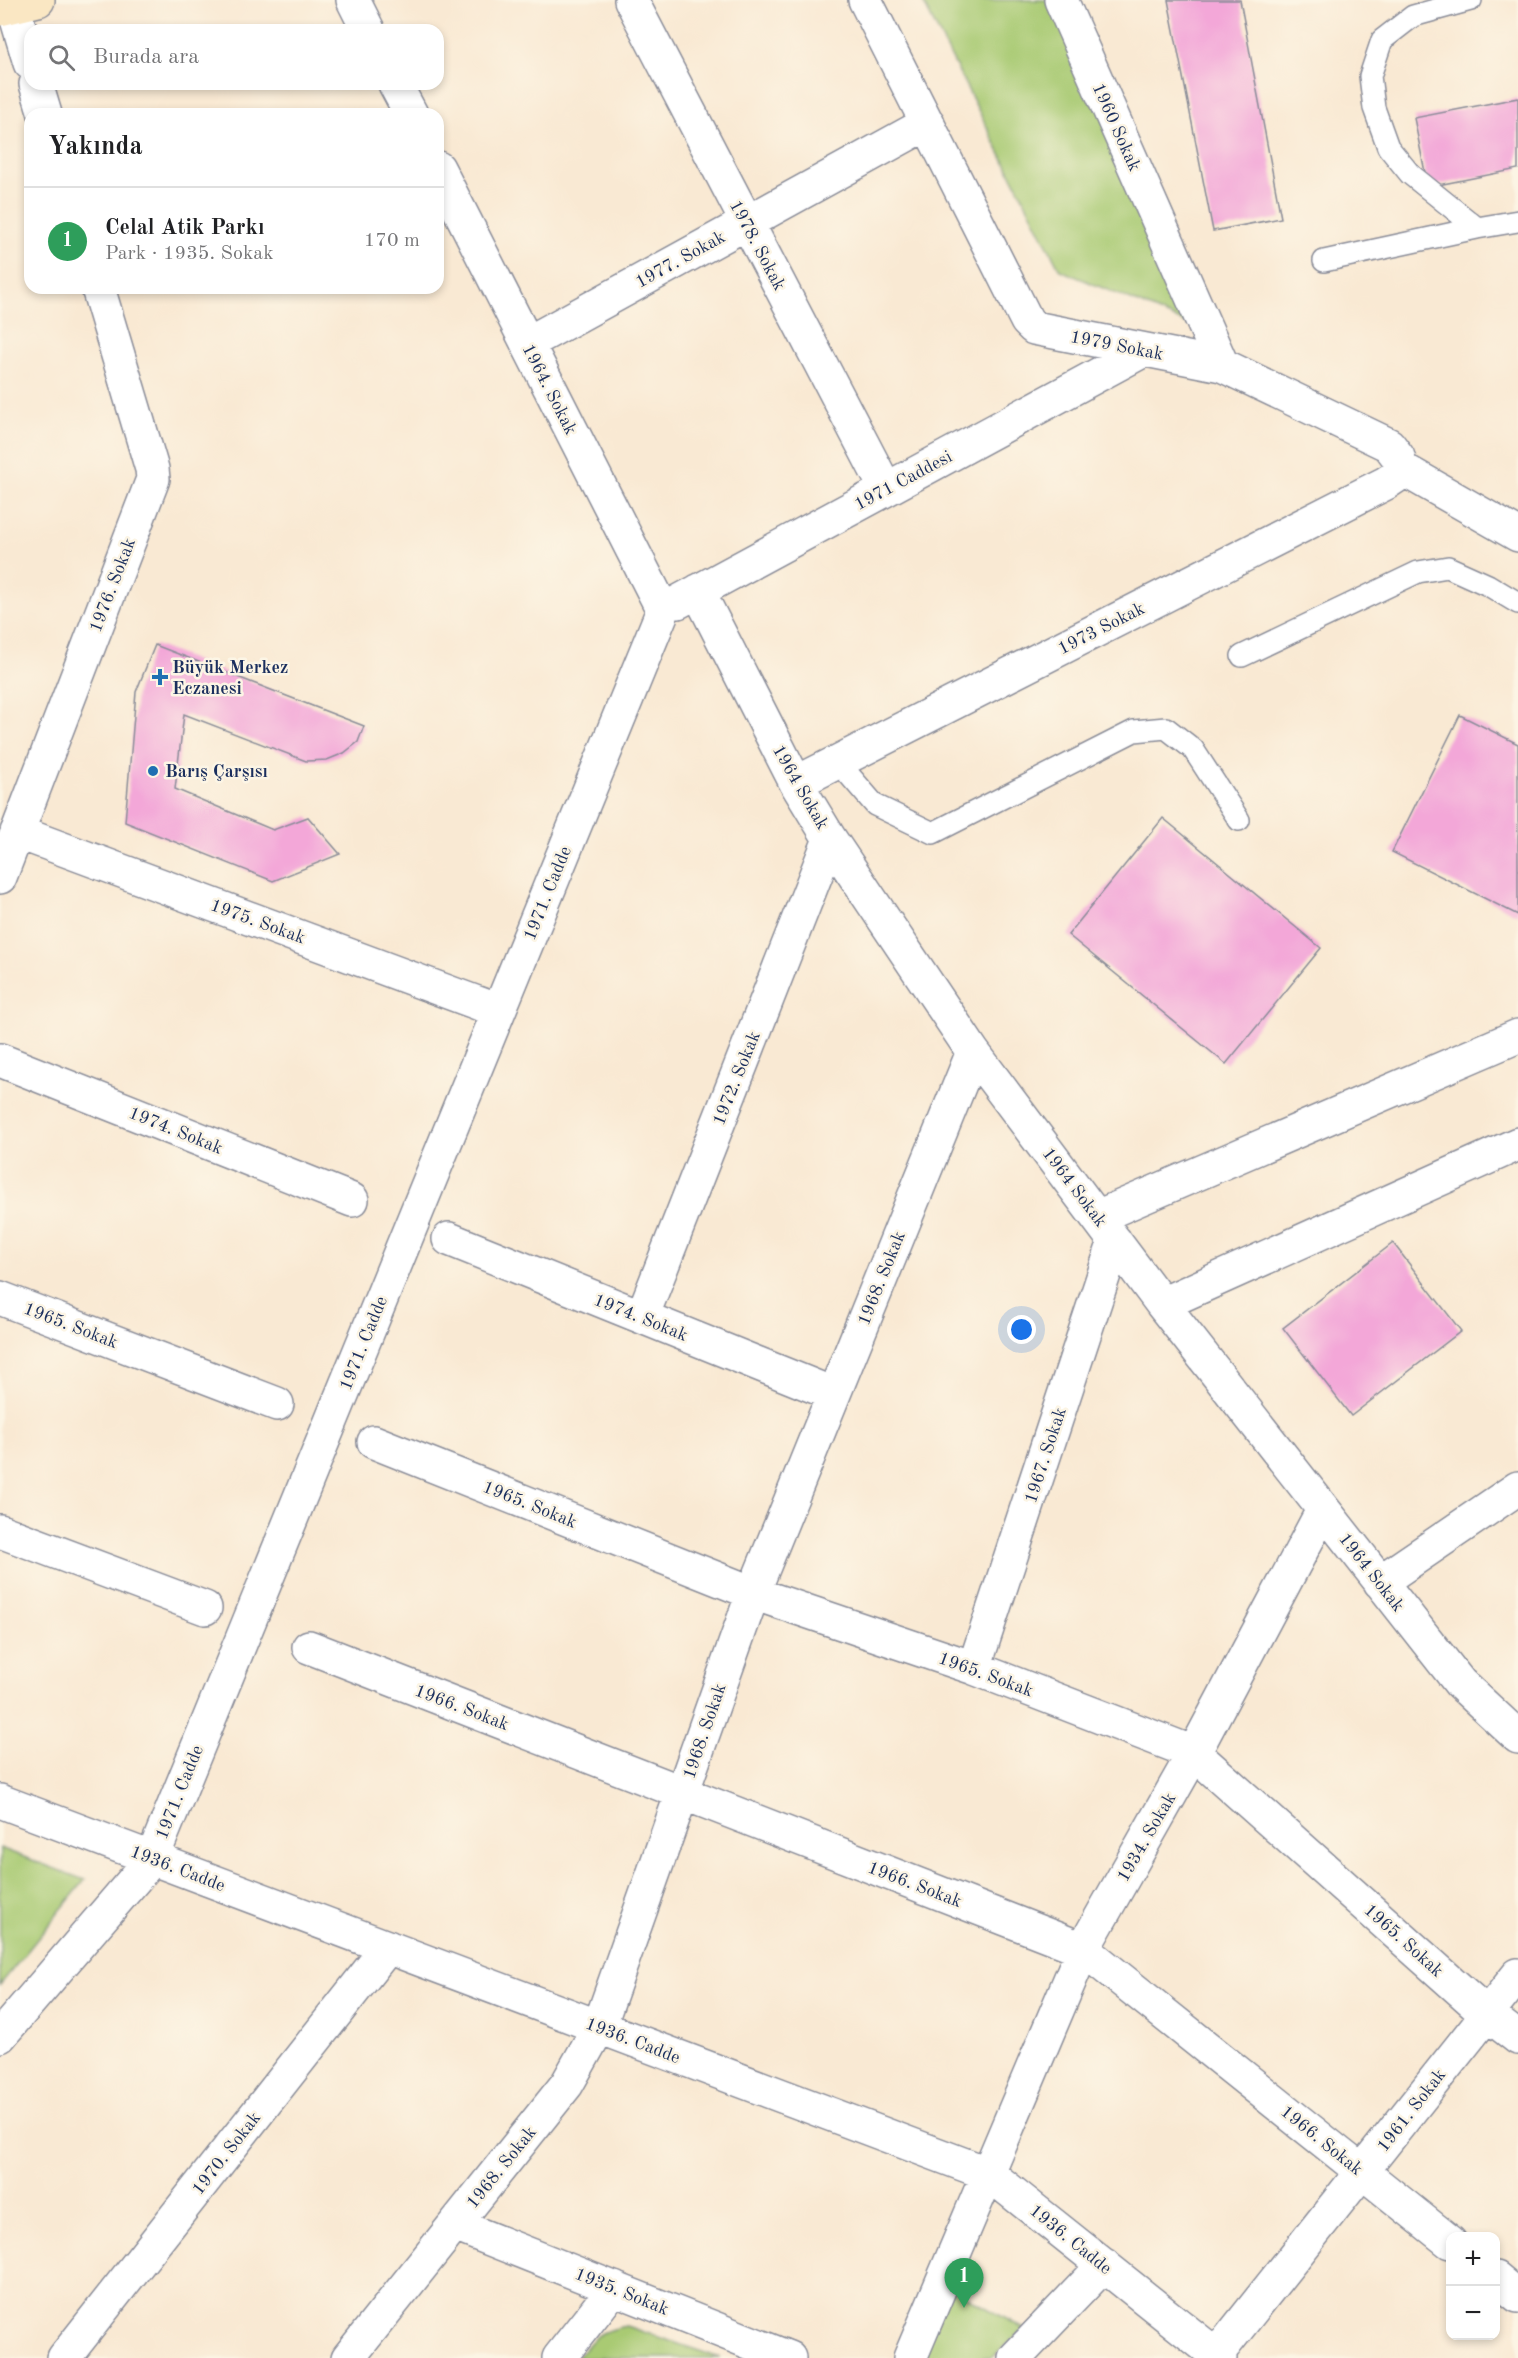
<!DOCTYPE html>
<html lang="tr">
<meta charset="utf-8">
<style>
:root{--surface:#fff;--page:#f6f6f6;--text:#202124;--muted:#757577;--line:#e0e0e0;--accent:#1f6fb2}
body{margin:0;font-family:"Old Standard TT",serif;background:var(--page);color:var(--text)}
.controls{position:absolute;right:18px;bottom:18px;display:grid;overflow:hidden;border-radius:12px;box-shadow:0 3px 9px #0003}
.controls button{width:54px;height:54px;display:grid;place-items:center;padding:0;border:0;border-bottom:2px solid var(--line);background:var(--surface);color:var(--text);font:30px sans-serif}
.you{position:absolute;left:1022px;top:1330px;width:21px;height:21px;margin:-15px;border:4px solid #fff;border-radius:50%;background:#1a73e8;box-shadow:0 0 0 9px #1a73e833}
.badge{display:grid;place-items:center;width:39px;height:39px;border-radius:50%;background:var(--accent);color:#fff;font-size:20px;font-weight:700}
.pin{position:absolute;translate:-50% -50px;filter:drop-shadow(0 2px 3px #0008)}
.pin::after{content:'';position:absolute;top:32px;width:21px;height:18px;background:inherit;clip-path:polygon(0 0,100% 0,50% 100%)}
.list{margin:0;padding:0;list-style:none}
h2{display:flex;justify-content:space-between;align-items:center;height:78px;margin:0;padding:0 24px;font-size:26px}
h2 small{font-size:20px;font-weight:400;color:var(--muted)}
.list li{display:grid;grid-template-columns:39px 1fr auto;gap:18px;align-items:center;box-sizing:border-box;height:108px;padding:0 24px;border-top:2px solid var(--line)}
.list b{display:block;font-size:22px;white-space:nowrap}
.list p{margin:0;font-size:20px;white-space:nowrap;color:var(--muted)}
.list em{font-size:20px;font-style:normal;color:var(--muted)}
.icon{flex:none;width:33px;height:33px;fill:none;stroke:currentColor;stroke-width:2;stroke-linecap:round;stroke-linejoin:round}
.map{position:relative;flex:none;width:1518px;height:2358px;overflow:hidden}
.search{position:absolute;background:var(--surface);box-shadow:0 3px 9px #0003;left:24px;top:24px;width:420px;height:66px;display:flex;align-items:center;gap:15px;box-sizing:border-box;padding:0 21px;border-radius:18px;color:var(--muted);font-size:22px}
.panel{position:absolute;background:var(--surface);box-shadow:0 3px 9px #0003;left:24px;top:108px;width:420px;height:186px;border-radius:18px}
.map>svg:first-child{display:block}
</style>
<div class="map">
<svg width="1518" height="2358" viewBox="0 0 1518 2358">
<rect width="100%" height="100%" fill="#fcf5e5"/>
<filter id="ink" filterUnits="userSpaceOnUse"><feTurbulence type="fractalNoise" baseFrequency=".0167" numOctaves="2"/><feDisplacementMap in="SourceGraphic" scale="12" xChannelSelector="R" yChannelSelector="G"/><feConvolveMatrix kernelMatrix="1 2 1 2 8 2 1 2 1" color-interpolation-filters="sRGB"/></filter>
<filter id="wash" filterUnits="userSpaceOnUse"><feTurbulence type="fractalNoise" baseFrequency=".008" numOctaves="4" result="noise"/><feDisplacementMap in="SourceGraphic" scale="24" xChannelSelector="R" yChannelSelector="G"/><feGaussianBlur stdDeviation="1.35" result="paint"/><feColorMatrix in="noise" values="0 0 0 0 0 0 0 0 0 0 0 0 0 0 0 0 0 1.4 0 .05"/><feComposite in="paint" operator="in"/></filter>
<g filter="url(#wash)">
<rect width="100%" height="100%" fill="#f9e9d3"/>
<path fill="#a9ca73" stroke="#627c68" stroke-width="1.5" d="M922 0H1061L1209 333 1060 270Z
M0 1848 85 1880 0 1985Z
M950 2287 1024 2329 992 2358H920Z
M626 2326 720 2358H577C595 2336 598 2331 626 2326Z"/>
<g id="blocks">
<path fill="#f3a7d8" d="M1168 0H1240L1281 218 1213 231Z
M1518 98V169L1428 187 1414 118Z
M155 645 364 726 358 742 344 753 327 760 306 761 184 714 175 789 273 830 308 817 340 854 273 881 125 822 136 692Z
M1460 715 1518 744V915L1392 852Z
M1163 818 1321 948 1226 1064 1068 935Z
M1393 1243 1461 1331 1351 1416 1283 1328Z"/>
</g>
</g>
<g filter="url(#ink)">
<use href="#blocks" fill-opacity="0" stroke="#8a8c98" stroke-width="1.5"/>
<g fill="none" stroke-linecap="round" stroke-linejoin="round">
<defs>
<path id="lane" d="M1471 0 1413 16 1382 40 1370 76 1374 108 1388 147 1410 174 1477 228 1518 221
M1324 261 1477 228
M1242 656 1418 572 1448 567 1488 585 1518 603
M838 762 875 805 933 833 1134 731 1166 728 1193 749 1239 820"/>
<path id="street" d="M353 0 368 30
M631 0 886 489
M865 0 1027 321 1034 328 1222 365 1389 445 1398 457 1401 468 1518 535
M1061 0 1222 365
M13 6 30 63
M36 84 45 114
M395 84 411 114
M438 168 663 610
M528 343 928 123
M698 591 796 783 830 839 973 1052 1162 1304 1460 1683 1518 1737
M678 602 1144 350
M796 783 1386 483 1395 477 1401 468
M17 832 499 1011
M0 877 153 479 152 469 98 288
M0 1060 352 1200
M1097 1217 1518 1036
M449 1239 833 1394
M0 1298 277 1404
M1162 1304 1518 1144
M642 1317 830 839
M374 1442 753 1593 974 1668 1194 1753 1487 2014 1518 2038
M0 1531 205 1608
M1380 1582 1518 1488
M309 1647 1083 1949 1450 2242
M974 1668 1115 1241
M0 1801 989 2174 1220 2358
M0 2036 152 1859 663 610
M455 2225 789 2358
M1496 2278 1518 2296
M64 2358 388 1947
M348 2358 567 2084 599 2027 753 1593 973 1052
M559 2358 614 2288
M910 2358 1083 1949 1194 1753 1323 1510
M1015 2358 1104 2265
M1214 2358 1518 1975"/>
<path id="secondary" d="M0 9 38 0"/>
</defs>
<use href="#lane" stroke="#8a8c98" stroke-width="24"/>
<use href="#street" stroke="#8a8c98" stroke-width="36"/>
<use href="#secondary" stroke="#8a8c98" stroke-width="36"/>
<use href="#lane" stroke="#fff" stroke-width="21"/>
<use href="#street" stroke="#fff" stroke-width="33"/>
<use href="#secondary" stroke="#fae7c3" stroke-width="33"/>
</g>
</g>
<g fill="#1f6fb2" stroke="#fcf5e5" stroke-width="2">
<path d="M157 668h6v6h6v6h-6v6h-6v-6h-6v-6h6z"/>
<circle cx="153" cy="771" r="6"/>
</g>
<g text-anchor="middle" stroke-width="5" stroke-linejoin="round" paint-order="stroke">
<g font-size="18" fill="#1b2f5e" stroke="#fcf5e5">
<text transform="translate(1117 127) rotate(66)" y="6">1960 Sokak</text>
<text transform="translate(758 245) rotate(62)" y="6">1978. Sokak</text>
<text transform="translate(680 259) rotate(-29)" y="6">1977. Sokak</text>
<text transform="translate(1117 345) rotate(11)" y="6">1979 Sokak</text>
<text transform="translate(550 389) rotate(63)" y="6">1964. Sokak</text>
<text transform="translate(903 480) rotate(-28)" y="6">1971 Caddesi</text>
<text transform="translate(112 585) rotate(-69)" y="6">1976. Sokak</text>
<text transform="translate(1101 628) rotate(-27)" y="6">1973 Sokak</text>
<text transform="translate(801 787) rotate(60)" y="6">1964 Sokak</text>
<text transform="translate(547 893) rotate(-68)" y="6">1971. Cadde</text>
<text transform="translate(258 921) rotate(20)" y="6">1975. Sokak</text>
<text transform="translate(736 1078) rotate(-68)" y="6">1972. Sokak</text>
<text transform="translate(176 1130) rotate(22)" y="6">1974. Sokak</text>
<text transform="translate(1075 1187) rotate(53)" y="6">1964 Sokak</text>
<text transform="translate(881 1278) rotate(-68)" y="6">1968. Sokak</text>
<text transform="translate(641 1317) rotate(22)" y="6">1974. Sokak</text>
<text transform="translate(71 1325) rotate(21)" y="6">1965. Sokak</text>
<text transform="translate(363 1343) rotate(-68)" y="6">1971. Cadde</text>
<text transform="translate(1045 1455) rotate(-72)" y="6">1967. Sokak</text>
<text transform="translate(530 1504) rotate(22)" y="6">1965. Sokak</text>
<text transform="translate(1372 1572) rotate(52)" y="6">1964 Sokak</text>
<text transform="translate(986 1674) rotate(20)" y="6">1965. Sokak</text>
<text transform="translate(462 1707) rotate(21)" y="6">1966. Sokak</text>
<text transform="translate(704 1731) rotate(-71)" y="6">1968. Sokak</text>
<text transform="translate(179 1792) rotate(-68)" y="6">1971. Cadde</text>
<text transform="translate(1146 1837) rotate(-60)" y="6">1934. Sokak</text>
<text transform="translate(178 1868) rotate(21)" y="6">1936. Cadde</text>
<text transform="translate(915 1884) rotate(21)" y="6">1966. Sokak</text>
<text transform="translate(1404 1940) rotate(42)" y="6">1965. Sokak</text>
<text transform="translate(633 2040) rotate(21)" y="6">1936. Cadde</text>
<text transform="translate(1411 2110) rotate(-52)" y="6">1961. Sokak</text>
<text transform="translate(1322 2140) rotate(39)" y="6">1966. Sokak</text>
<text transform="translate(226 2153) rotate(-52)" y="6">1970. Sokak</text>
<text transform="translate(501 2167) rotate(-51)" y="6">1968. Sokak</text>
<text transform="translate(1071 2239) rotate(39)" y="6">1936. Cadde</text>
<text transform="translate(622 2291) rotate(22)" y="6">1935. Sokak</text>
</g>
<g font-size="18" font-weight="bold" fill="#1b2f5e" stroke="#fcf5e5" text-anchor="start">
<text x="172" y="673">Büyük Merkez<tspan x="172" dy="21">Eczanesi</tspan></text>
<text x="165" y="777">Barış Çarşısı</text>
</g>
</g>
</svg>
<div class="controls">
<button>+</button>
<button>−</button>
</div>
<div class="you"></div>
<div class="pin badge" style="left:964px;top:2308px;background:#2e9e5b">1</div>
<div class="search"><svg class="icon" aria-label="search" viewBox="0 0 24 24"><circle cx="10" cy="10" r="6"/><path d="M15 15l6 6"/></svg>Burada ara</div>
<section class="panel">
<h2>Yakında<small></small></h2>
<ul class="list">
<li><span class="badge" style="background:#2e9e5b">1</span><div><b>Celal Atik Parkı</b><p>Park · 1935. Sokak</p></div><em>170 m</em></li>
</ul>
</section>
</div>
